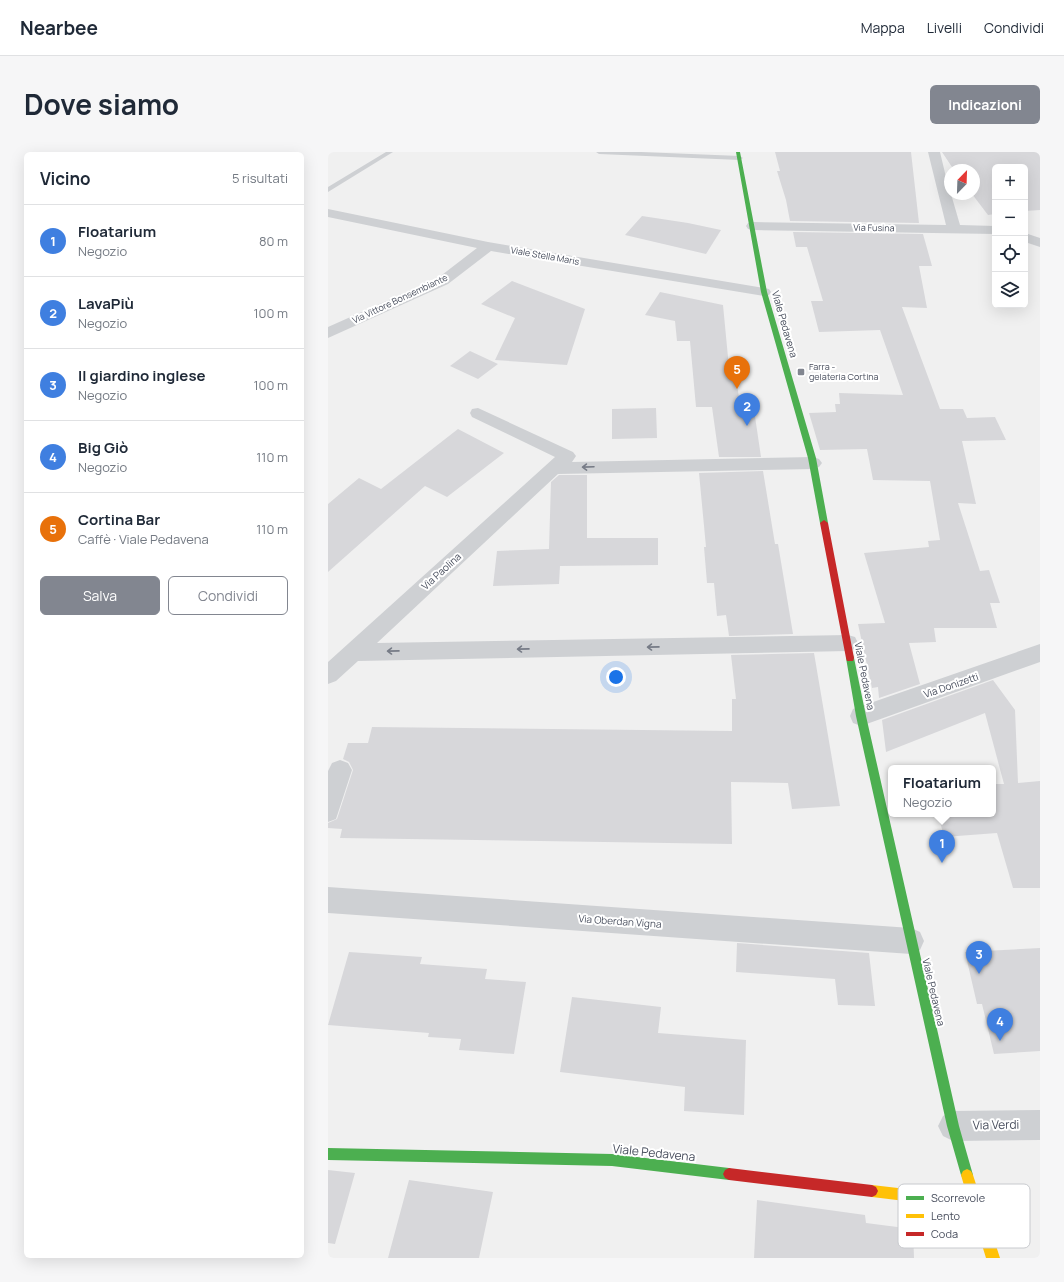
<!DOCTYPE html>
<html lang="it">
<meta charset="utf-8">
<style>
:root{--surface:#fff;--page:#f6f6f7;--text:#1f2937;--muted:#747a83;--line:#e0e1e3;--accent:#828690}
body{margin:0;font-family:Manrope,sans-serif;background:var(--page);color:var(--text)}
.controls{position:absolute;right:12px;top:12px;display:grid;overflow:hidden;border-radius:6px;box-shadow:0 4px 16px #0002}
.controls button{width:36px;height:36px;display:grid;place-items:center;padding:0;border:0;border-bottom:1px solid var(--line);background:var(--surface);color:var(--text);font:20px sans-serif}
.compass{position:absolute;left:616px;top:12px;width:36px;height:36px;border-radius:50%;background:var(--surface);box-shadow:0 4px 16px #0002;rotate:23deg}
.you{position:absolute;left:288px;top:525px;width:14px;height:14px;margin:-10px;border:3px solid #fff;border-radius:50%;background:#1a73e8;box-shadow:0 0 0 6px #1a73e833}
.badge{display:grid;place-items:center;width:26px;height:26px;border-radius:50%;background:var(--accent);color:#fff;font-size:13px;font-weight:700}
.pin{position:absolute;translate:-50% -33px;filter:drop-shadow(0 1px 2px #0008)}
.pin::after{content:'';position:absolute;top:21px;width:14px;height:12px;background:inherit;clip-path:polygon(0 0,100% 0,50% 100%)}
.popup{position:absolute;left:560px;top:613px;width:108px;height:52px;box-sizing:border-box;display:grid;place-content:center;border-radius:6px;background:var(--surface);filter:drop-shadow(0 1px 3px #0005);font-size:13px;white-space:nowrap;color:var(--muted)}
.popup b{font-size:15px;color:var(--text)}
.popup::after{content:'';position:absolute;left:50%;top:100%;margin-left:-8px;border:8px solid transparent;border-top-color:var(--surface)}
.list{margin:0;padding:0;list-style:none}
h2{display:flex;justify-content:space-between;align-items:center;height:52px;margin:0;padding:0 16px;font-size:17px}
h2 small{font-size:13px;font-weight:400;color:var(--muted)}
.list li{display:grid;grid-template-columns:26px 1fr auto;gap:12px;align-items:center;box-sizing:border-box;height:72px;padding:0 16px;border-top:1px solid var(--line)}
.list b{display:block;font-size:15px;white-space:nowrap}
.list p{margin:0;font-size:13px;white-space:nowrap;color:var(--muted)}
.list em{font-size:13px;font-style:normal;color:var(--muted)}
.actions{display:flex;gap:8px;padding:12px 16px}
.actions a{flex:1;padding:9px 0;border:1px solid var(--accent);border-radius:6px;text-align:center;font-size:14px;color:var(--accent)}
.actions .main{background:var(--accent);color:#fff}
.icon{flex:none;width:22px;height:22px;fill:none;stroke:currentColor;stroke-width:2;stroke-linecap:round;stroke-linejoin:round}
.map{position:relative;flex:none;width:712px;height:1106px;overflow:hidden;border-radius:6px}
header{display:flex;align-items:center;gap:24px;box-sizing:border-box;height:56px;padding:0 20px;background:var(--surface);border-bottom:1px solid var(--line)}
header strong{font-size:19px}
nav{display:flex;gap:22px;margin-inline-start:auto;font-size:14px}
.intro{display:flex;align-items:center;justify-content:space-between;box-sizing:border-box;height:96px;padding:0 24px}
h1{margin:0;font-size:28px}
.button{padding:10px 18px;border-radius:6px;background:var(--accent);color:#fff;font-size:14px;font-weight:700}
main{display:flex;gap:24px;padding:0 24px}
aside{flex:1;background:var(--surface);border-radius:6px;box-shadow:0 4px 16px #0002}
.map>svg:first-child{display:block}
</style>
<header>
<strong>Nearbee</strong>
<nav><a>Mappa</a><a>Livelli</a><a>Condividi</a></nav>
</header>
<div class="intro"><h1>Dove siamo</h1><a class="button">Indicazioni</a></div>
<main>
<aside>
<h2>Vicino<small>5 risultati</small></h2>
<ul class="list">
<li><span class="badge" style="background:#3f7fe0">1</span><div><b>Floatarium</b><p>Negozio</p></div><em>80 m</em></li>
<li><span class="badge" style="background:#3f7fe0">2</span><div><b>LavaPiù</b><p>Negozio</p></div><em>100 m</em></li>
<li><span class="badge" style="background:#3f7fe0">3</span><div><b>Il giardino inglese</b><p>Negozio</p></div><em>100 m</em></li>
<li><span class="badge" style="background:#3f7fe0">4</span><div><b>Big Giò</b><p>Negozio</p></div><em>110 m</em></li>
<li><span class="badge" style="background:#e8710a">5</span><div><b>Cortina Bar</b><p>Caffè · Viale Pedavena</p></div><em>110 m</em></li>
</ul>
<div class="actions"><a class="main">Salva</a><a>Condividi</a></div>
</aside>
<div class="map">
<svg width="712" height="1106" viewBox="0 0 712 1106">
<rect width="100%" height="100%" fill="#f0f0f0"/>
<path fill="#d7d7da" d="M447 0H583L591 71 462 69 458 48 449 19H452Z
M614 0H712V58L697 59V15H667V62L660 63 644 42H646V18H626Z
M314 64 360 71 393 78 378 102 297 83Z
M465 80 595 82 604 114H591L599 156 574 155 612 257H635L639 266 667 265 678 288 634 289 648 352 630 351 652 419 661 418 672 451H662L669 476H606L608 490 581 491 592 532 551 546 550 535 544 536 530 472 557 471 536 401 601 395 600 389 612 388 602 329 545 328 539 297 492 298 481 261 508 260 507 252H512L511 241 575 243 552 178 491 180 483 149H495L479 95H468Z
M184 129 257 157 239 213 167 208 187 166 153 152Z
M332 140 395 153 402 226H408L412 252 425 251 433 305H391L384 255H368L362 189H349L347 169 317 163Z
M142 199 170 212 150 227 122 214Z
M328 256 329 286 284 287V257Z
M130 277 176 301 119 345 97 334 0 420V352L31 326 53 337Z
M435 319 447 392H450L465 482 401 484 398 463 389 464 386 431H379L376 395H378L371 321Z
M231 323H259V386H330V413L232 414 231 432 165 434 169 399 221 397 223 330Z
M486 501 512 654 464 657 460 631 403 630 404 692 12 686 14 677 0 676V671L9 667 25 618 21 610 15 607 20 591H40L44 575 404 579V547H408L403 503Z
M665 528 687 558 690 631 712 629V736H685L669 681 616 685 610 662H665V632H676L657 561 558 600 554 568Z
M409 791 541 801 547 854 510 853 507 827 408 820Z
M712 796V899L666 902 654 852H649L637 800Z
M21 800 94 805 92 812 159 817 157 827 198 830 186 902 131 898 133 887 100 885 101 881 0 873Z
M244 845 333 855 330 881 418 888 416 963 356 959 357 935 232 920Z
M0 1018 27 1021 7 1092 0 1091Z
M81 1028 165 1040 151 1106H60Z
M429 1048 537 1063 538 1071 585 1077 586 1106H426Z"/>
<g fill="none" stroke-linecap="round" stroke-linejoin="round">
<path fill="#ced0d3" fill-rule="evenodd" d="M58 0H65L0 40V35Z
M268 0H313L412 4 415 6 412 8 271 2Z"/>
<path fill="#ced0d3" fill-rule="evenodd" d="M600 0H612L622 42H623L632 73 667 74V82L425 78 420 77 418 74 420 71 425 70 618 73Z
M0 57 160 90 436 136 441 137 443 140 441 143 436 144 163 99 120 132 0 186V175L110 126 149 96 0 65Z
M697 81 712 86V95L697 90Z
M150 256 245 300 248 304 244 310 485 305 491 307 494 311 491 315 485 317 230 322 49 491 520 483 527 485 530 491 527 497 520 499 30 509 8 529 0 532V510L227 305 144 265 142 261 144 257Z
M712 492V510L533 574 525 571 522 564 525 557Z
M12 608 20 611 24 618 8 667 0 670V619L4 611Z
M0 735 583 776 592 780 596 789 592 798 583 802 0 761Z
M712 958V988L625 989 615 984 610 974 615 964 625 959Z"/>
<path fill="#4caf50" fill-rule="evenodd" d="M408 0H412L439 140 488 306 500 371 496 374 492 371 480 306 433 140Z
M522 502 525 503 526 506 538 564 631 974 645 1023 643 1027 639 1029 635 1027 633 1023 619 974 528 564 518 506 519 503Z
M0 996 284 1002 401 1016 405 1018 407 1022 405 1026 401 1028 284 1014 0 1008Z"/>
<path fill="#ffc107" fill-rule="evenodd" d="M639 1017 643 1019 645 1023 672 1106H658L643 1057 544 1045 540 1043 538 1039 540 1035 544 1033 639 1044 633 1023 635 1019Z"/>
<path fill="#c62828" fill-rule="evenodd" d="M496 368 500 371 526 506 525 509H519L518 506 492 371Z
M401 1016 544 1033 548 1035 550 1039 548 1043 544 1045 401 1028 397 1026 395 1022 397 1018Z"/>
</g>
<defs><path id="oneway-shaft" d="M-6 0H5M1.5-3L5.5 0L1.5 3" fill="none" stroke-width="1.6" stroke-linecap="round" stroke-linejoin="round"/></defs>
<g stroke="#767b86">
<use href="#oneway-shaft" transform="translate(260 315) rotate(178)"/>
<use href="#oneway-shaft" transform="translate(325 495) rotate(179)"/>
<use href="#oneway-shaft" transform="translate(195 497) rotate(179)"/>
<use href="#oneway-shaft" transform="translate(65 499) rotate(179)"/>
</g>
<rect fill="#828690" stroke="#fff" stroke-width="1.5" x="469" y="216" width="8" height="8" rx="2"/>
<g text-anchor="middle" stroke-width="4" stroke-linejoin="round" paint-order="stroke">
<g font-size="9" fill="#474d5c" stroke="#fff">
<text transform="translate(546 76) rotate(1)" y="3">Via Fusina</text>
<text transform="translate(217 104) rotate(10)" y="3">Viale Stella Maris</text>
<text transform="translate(72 147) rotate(-25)" y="3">Via Vittore Bonsembiante</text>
</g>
<g font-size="9" fill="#474d5c" stroke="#fff" text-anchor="start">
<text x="481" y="218">Farra -<tspan x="481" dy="10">gelateria Cortina</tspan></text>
</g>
<g font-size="10" fill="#474d5c" stroke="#fff">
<text transform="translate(457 172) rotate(74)" y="4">Viale Pedavena</text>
<text transform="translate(113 419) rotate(-42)" y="4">Via Paolina</text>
<text transform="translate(537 524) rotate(79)" y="4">Viale Pedavena</text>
<text transform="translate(623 533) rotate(-19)" y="4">Via Donizetti</text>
<text transform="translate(292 769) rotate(4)" y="4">Via Oberdan Vigna</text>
<text transform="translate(606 840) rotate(77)" y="4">Viale Pedavena</text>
</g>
<g font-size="12" fill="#474d5c" stroke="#fff">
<text transform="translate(668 973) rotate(-1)" y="4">Via Verdi</text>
<text transform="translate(326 1001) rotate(6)" y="4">Viale Pedavena</text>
</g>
</g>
<rect x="570" y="1032" width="132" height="64" rx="6" fill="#fff" stroke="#c8cace" stroke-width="1"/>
<rect x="578" y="1044" width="18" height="4" fill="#4caf50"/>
<rect x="578" y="1062" width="18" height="4" fill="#ffc107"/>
<rect x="578" y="1080" width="18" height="4" fill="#c62828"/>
<g font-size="11" fill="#474d5c">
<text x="603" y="1050">Scorrevole</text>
<text x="603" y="1068">Lento</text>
<text x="603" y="1086">Coda</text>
</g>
</svg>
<div class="controls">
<button>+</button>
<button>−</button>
<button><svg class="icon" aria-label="locate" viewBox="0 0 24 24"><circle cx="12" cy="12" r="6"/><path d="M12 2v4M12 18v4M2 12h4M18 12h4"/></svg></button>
<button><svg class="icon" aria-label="layers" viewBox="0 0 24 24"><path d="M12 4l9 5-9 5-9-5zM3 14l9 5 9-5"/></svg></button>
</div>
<svg class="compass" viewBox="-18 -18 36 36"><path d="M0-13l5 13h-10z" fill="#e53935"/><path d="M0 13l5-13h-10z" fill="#747a83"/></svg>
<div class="you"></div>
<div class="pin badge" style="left:614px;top:711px;background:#3f7fe0">1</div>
<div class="popup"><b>Floatarium</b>Negozio</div>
<div class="pin badge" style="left:419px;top:274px;background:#3f7fe0">2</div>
<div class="pin badge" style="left:651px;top:822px;background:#3f7fe0">3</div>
<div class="pin badge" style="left:672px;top:889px;background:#3f7fe0">4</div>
<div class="pin badge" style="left:409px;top:237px;background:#e8710a">5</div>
</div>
</main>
